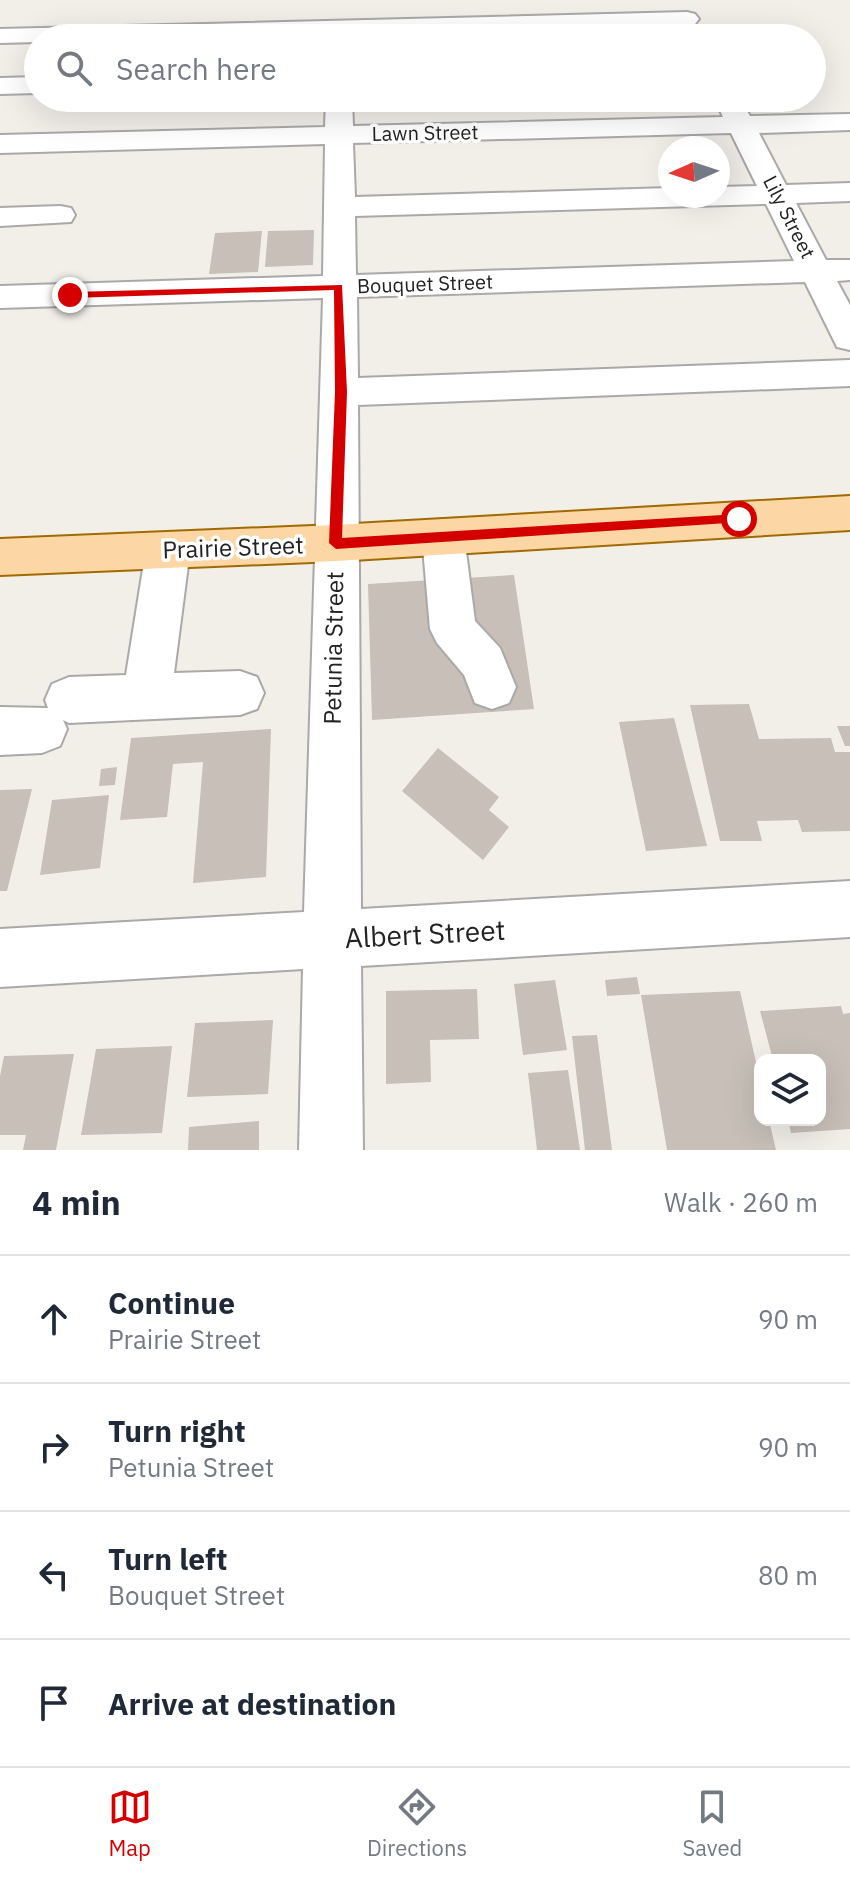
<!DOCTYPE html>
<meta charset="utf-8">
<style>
:root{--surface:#fff;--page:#f2f2f3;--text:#1f2937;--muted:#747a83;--line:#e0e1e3;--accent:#d40000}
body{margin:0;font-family:"IBM Plex Sans",sans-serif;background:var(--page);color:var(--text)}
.controls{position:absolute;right:24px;bottom:24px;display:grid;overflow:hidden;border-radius:16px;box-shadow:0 8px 32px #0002}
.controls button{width:72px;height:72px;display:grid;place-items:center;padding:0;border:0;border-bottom:2px solid var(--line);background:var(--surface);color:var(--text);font:40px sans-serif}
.compass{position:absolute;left:658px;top:136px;width:72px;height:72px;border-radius:50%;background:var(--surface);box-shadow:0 8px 32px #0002;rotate:267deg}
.stop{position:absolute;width:24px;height:24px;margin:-18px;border:6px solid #d40000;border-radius:50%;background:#fff}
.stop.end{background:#d40000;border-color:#fff;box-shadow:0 2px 8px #0008}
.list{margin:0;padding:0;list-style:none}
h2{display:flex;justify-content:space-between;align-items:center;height:104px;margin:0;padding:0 32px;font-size:34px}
h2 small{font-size:26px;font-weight:400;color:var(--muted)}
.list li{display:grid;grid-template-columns:52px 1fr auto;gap:24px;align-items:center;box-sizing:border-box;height:128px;padding:0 32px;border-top:2px solid var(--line)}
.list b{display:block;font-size:30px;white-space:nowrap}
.list p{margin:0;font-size:26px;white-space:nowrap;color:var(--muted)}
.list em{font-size:26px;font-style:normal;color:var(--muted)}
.icon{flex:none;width:44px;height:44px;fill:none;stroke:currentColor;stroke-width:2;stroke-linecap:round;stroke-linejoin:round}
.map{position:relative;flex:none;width:850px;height:1150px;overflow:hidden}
.search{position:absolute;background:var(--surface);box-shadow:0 8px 32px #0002;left:24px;right:24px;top:24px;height:88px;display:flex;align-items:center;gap:20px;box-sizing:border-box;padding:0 28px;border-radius:44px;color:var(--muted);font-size:30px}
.sheet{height:616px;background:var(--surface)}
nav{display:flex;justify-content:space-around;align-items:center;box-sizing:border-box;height:112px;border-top:2px solid var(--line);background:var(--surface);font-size:22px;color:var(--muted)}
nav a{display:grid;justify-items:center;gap:4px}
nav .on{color:var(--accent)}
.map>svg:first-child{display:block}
</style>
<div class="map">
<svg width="850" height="1150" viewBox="0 0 850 1150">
<rect width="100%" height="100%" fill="#f2efe9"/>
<path fill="#c7bfb8" d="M314 230 313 265 265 267 268 231Z
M262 231 258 272 209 274 215 233Z
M514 575 534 709 372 720 368 584Z
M749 704 759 739 831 738 835 752H850V831L802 832 798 820 757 821 762 841H720L690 705Z
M674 718 707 846 646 851 619 722Z
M837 726H850V746H845Z
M271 729 266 877 193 883 203 762 173 764 167 817 120 820 131 738Z
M438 748 499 797 489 810 509 827 483 860 402 791Z
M117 767 115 785 99 786 101 769Z
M32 789 7 891H0V790Z
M109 795 100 868 40 875 52 800Z
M637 977 640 994 607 996 605 980Z
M555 980 567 1050 523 1055 514 984Z
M477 989 479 1039 430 1040 431 1082 386 1084V991Z
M740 991 760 1080V1120H769L776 1150H667L641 995Z
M841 1006 843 1014 850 1013V1129L791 1133 788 1120H820V1060H773L760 1011Z
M273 1020 268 1094 187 1097 195 1023Z
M597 1035 612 1150H585L572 1036Z
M172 1046 162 1133 81 1135 96 1049Z
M74 1054 56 1150H23L26 1135H0V1076L4 1056Z
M568 1070 580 1150H537L528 1073Z
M259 1121V1150H188L189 1127Z"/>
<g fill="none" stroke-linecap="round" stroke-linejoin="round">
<defs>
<path id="minor" d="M687 12 695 14 699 19 695 24 214 38H38V42L0 43V29Z
M38 77V93L0 94V78Z
M326 98H352L353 126 723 117 717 104 722 98H740L750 116 850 114V130L759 133 786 185 850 183V201L796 203 826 260H850V280L837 281 850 305V350L837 347 805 282 357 297 358 378 850 360V386L358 405 361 909 850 881V937L361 966 363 1150H299L303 969 0 987V929L304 912 323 298 0 308V286L323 276 325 144 0 153V135L325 127ZM731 133 757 186 718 187V196H670V188L355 197 353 143ZM766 204 794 261 356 275 355 216Z
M60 206 71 208 75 215 71 222 0 226V208Z
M443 519 458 524 464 536 475 621 500 648 516 687 509 703 492 709 475 703 464 675 437 643 430 629 422 536 428 524Z
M168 532 183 537 190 550 174 673 240 671 257 677 264 693 257 709 240 715 69 723 63 720 67 729 60 746 42 753 0 755V707L48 708 45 700 52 684 69 677 126 675 146 550 153 537Z"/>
<path id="major" d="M850 496V530L336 561 0 575V539L336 525Z"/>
</defs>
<use href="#minor" stroke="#a9a9a9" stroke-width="4"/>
<use href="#major" stroke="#a06b00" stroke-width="4"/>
<use href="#minor" fill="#fff" fill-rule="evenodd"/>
<use href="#major" fill="#fcd6a4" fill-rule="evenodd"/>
</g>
<path fill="#d40000" d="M342 285 347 392 342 538 739 514 743 515V522L336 549 329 543 335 392 334 290 70 298 65 295 70 292Z"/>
<g text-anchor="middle" stroke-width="7" stroke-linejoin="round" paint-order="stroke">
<g font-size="20" fill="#222" stroke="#fff">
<text transform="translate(425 133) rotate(-1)" y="7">Lawn Street</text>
<text transform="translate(789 217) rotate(63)" y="7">Lily Street</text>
<text transform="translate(425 284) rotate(-2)" y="7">Bouquet Street</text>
</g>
<g font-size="24" fill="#222" stroke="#fff">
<text transform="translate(233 548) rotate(-2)" y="8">Prairie Street</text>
<text transform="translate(334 648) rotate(-89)" y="8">Petunia Street</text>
</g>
<g font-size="28" fill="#222" stroke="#fff">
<text transform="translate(425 934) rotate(-3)" y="10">Albert Street</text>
</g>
</g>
</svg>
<div class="controls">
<button><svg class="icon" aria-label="layers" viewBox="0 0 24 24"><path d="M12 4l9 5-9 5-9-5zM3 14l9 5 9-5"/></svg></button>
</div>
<svg class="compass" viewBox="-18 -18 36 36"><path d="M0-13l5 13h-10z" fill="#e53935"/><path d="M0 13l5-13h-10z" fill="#747a83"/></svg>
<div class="stop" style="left:739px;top:519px"></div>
<div class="stop end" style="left:70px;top:295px"></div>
<div class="search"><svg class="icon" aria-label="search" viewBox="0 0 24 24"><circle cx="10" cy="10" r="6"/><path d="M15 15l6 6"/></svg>Search here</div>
</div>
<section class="sheet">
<h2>4 min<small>Walk · 260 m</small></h2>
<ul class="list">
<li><svg class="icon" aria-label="ahead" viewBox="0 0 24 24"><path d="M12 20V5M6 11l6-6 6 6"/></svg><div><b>Continue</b><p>Prairie Street</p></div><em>90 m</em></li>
<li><svg class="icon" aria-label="right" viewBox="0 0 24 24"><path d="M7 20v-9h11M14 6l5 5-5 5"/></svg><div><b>Turn right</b><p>Petunia Street</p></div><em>90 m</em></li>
<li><svg class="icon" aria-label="left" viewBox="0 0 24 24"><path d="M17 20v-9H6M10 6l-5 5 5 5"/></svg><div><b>Turn left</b><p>Bouquet Street</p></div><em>80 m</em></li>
<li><svg class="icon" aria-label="arrive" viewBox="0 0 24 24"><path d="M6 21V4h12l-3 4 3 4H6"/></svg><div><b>Arrive at destination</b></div></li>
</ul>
</section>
<nav>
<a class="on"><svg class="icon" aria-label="map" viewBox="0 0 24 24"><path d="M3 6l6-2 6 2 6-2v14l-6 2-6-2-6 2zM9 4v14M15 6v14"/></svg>Map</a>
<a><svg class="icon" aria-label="directions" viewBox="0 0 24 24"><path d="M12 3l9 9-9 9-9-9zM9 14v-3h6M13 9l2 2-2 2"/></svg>Directions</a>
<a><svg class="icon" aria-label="saved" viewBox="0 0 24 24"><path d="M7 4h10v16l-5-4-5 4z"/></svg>Saved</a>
</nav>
